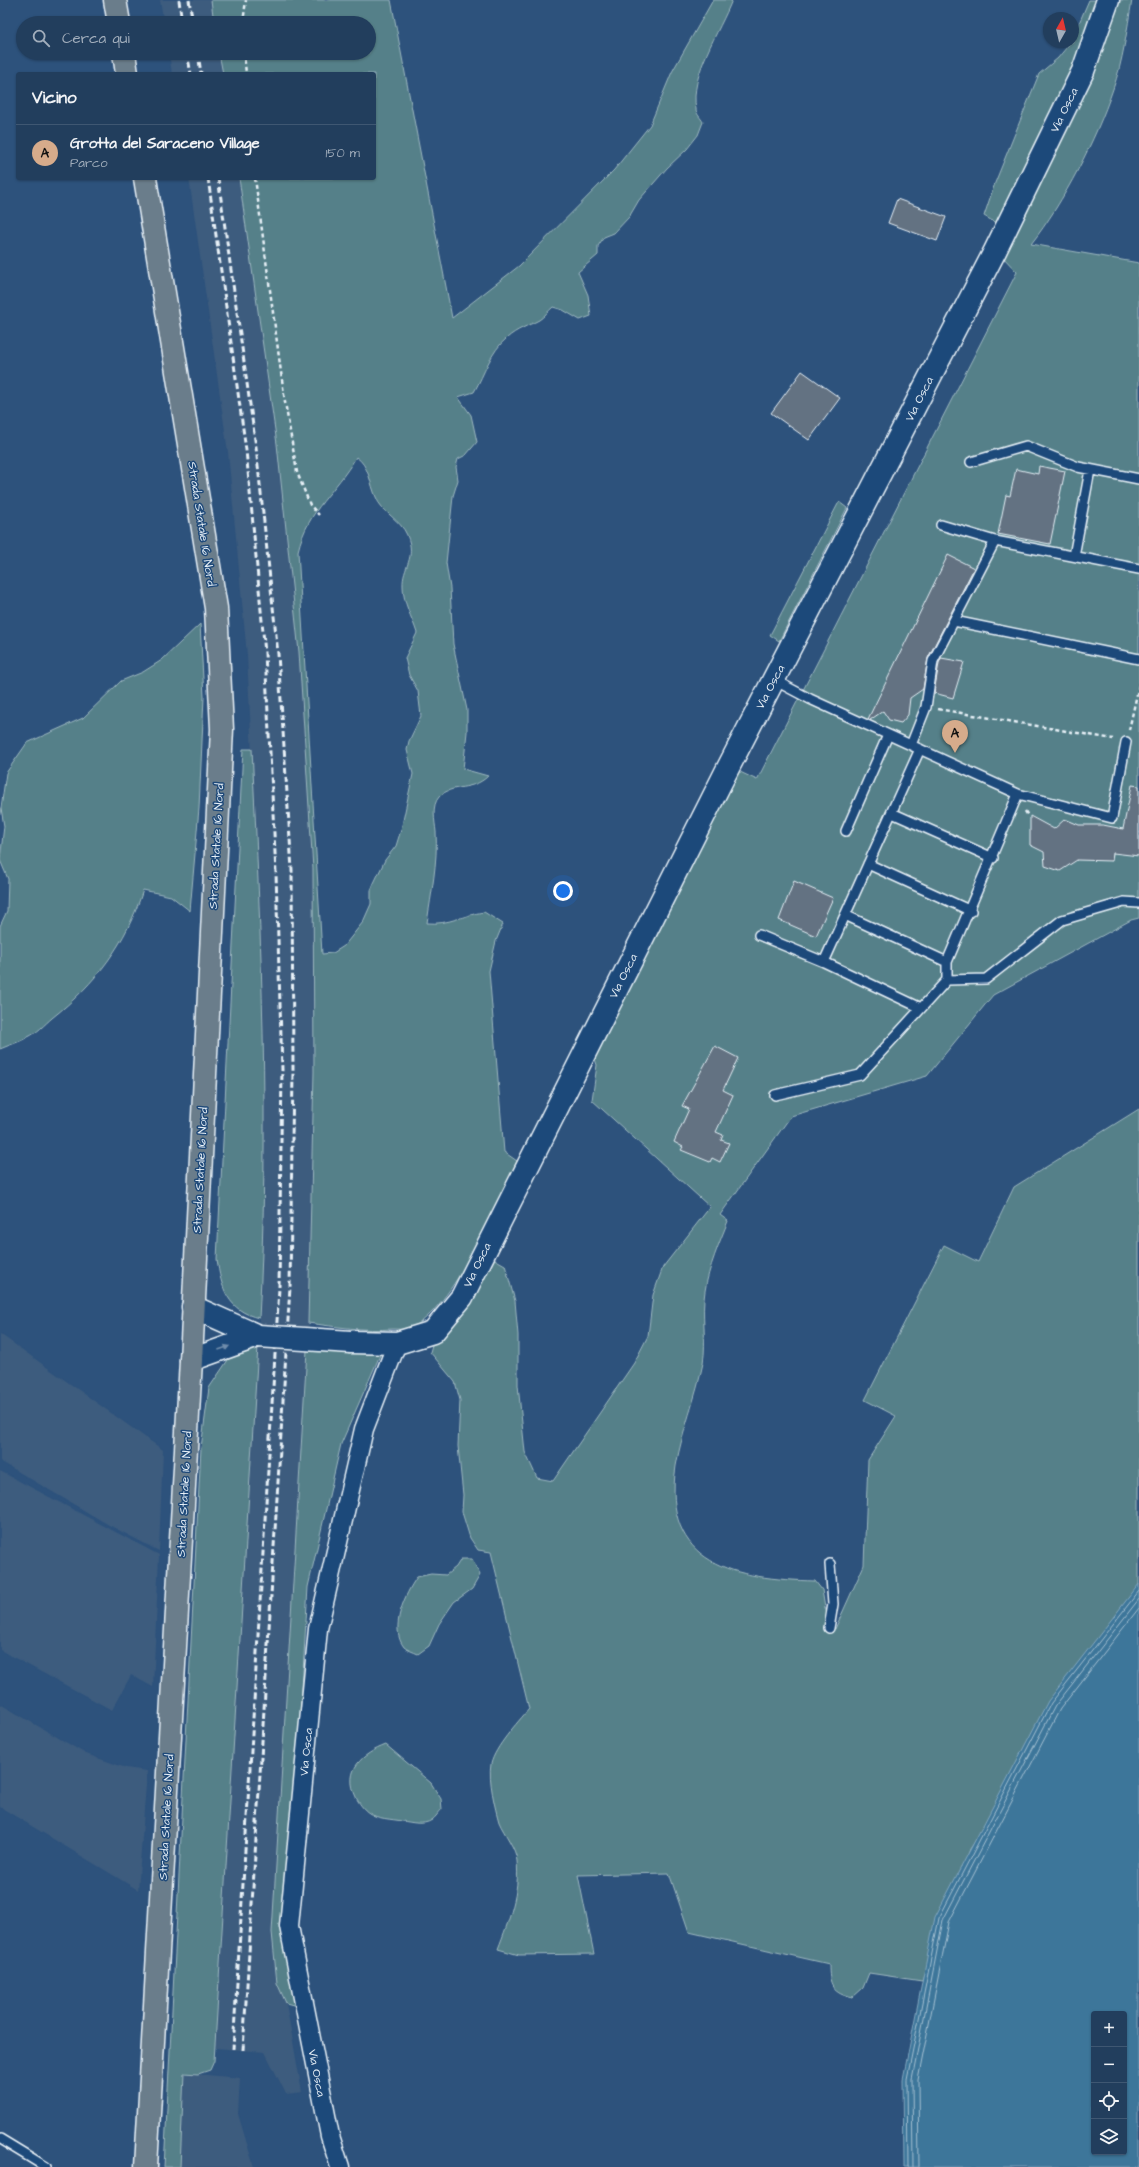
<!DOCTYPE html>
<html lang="it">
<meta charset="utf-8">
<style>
:root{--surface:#223e5d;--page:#2e4966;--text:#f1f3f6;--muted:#a2aebc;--line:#3f5772;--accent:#d6ab8b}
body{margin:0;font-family:"Architects Daughter",sans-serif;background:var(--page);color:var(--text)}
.controls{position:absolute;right:12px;bottom:12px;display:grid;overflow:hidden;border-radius:4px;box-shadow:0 1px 3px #0004}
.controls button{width:36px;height:36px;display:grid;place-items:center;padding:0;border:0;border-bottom:1px solid var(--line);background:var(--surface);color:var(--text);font:20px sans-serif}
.compass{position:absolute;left:1043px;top:12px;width:36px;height:36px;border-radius:50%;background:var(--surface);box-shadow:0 1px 3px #0004;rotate:8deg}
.you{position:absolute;left:563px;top:891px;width:14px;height:14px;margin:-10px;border:3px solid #fff;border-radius:50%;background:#1a73e8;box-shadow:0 0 0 6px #1a73e833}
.badge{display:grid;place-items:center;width:26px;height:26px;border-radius:50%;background:var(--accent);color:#111;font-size:13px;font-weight:700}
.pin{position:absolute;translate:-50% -33px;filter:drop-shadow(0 1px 2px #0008)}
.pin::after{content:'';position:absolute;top:21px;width:14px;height:12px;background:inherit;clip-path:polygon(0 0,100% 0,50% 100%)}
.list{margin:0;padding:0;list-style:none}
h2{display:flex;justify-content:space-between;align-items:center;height:52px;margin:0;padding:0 16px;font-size:17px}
h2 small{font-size:13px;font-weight:400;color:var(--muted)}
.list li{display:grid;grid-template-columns:26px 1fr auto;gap:12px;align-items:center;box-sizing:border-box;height:56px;padding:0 16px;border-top:1px solid var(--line)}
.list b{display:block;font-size:15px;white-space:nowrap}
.list p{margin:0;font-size:13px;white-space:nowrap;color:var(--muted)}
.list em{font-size:13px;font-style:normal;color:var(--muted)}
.icon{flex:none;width:22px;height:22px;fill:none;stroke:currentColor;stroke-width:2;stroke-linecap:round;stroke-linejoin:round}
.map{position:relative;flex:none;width:1139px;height:2167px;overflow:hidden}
.search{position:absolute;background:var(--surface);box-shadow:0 1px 3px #0004;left:16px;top:16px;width:360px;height:44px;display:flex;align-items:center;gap:10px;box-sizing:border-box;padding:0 14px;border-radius:22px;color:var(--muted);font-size:15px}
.panel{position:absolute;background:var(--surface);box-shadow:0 1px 3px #0004;left:16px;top:72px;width:360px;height:108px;border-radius:4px}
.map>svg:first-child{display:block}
</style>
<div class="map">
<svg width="1139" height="2167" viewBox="0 0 1139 2167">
<rect width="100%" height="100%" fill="#2d527c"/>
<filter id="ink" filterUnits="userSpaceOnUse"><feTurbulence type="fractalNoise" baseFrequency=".025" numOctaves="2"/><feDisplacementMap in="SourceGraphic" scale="8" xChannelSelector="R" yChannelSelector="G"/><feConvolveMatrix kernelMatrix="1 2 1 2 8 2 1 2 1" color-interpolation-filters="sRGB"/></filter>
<g filter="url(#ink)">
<path fill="#3d5c7e" d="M160 0H211L214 23H164Z
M169 53H219L223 74H172Z
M189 178H239L277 444 299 652 313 869 314 1072 311 1288 272 1932 277 1982 286 2003 302 2092 286 2094 265 2052 215 2048 261 1287 264 1070 258 874 247 655 228 452Z
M0 1334 163 1450 159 1551 109 1525 0 1461Z
M0 1471 159 1555 153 1687 131 1675 112 1710 0 1650Z
M0 1704 86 1754 126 1768 147 1771 138 1890 0 1807Z
M169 2065 184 2073 240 2078 238 2114 254 2167H164Z"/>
<path fill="#548089" stroke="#9eb8c0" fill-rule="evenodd" d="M211 0H391L452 318 519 266 614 170 650 125 672 72 713 0H732C720 31 689 76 696 109 696 114 701 118 703 122L698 135 687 149 667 168 639 200 629 217 614 233 604 237 598 246V255L578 272 588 295 591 316 580 320 563 310 553 307C548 311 544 317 539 320 528 326 517 329 507 338 490 352 485 373 474 392L458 397 471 415 477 442 466 455 458 459 456 467 458 480 453 496 446 563 450 588 453 644 467 710V732L463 769 488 776C472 792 452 783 439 797 431 806 435 821 436 832 438 862 431 894 427 923 449 925 463 915 484 912L503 924 496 941 489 971 504 1152 517 1161C497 1203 453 1309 411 1328 406 1330 398 1329 393 1329 364 1331 337 1327 308 1323L314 1072 313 869 299 652 277 444 239 178H374V74H223L219 53H369V23H214ZM356 457C369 465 370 484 376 497 381 512 401 520 407 535 417 559 402 567 403 586 403 603 412 617 417 633L405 658 409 675 418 691 421 716 409 741 407 750 413 774 401 830 396 846 385 860 374 883 371 890V904L363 922 344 946 333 953 322 954 298 551C308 509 336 492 356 457Z
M1089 0H1097L1064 95 996 223 984 216 995 183 1039 74 1058 58 1071 42H1073V37Z
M1119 0H1132C1127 30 1123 61 1113 89 1096 139 1064 202 1031 244L1139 263V918L1131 920 993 995 927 1076 791 1116 720 1215 728 1221C720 1241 708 1269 705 1291 701 1315 707 1340 703 1363 696 1398 682 1431 676 1466 661 1566 736 1579 815 1581L822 1590 825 1608 835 1629 864 1565 868 1460 896 1416 865 1400 944 1245 978 1262 1014 1187 1139 1109V1597L970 1849 922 1981 869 1973 863 1988 853 1997C832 1992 829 1985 829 1964L689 1932 669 1873 578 1875 594 1954 519 1955 498 1949C509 1920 520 1893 517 1861 516 1848 504 1834 499 1822 495 1808 488 1779 491 1764 495 1747 517 1723 529 1709L491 1552 478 1550 470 1538 462 1512 463 1495 458 1446 460 1400 455 1382 430 1352 432 1345 445 1330 491 1257 505 1265 515 1301 518 1335V1385L525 1452 537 1478 553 1481 634 1363 648 1336 653 1295 663 1267 710 1207 592 1100 597 1065 594 1056 738 771 757 780 1017 272 1001 255C1044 172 1091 89 1119 0Z
M839 502 847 508 779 641 770 635Z
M200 624 204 697 199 808 190 911 171 896 143 890C126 944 96 983 52 1018 45 1024 37 1033 28 1037 20 1042 9 1045 0 1049V926L7 911 8 879 0 860 4 826 1 808 6 773 27 743 83 718 121 681 143 672 162 660Z
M243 749H252C261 938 270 1128 259 1318 228 1311 221 1288 217 1259Z
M258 1346 214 2061 210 2070 198 2074 184 2073 180 2167H164L201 1448 209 1388 230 1357Z
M307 1350 380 1355 341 1444 308 1587 298 1756 297 2006 286 2003 277 1983 272 1932Z
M461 1559H472L480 1575 472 1589 454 1602 439 1624 429 1646 418 1654C414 1652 407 1650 404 1647 389 1628 405 1594 417 1577L431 1574 446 1575 456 1567Z
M386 1745 431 1783 441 1799 442 1809C439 1812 435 1818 432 1820 423 1826 411 1822 402 1821 392 1819 377 1819 369 1813 364 1810 358 1802 356 1797 343 1770 362 1754 386 1745Z"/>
<path fill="#3e769a" stroke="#82a7c0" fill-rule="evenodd" d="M1139 1584V2167H904L903 2079 935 1917 1048 1701ZM1094 2014H1124V2152H1094Z"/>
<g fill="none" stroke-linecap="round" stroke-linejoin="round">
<path stroke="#a4c0d2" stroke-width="1" d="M908 2167 907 2079 939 1918 1051 1703 1139 1591
M913 2167 912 2079 943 1920 1055 1706 1139 1599
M919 2167 918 2080 949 1922 1060 1709 1139 1608"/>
</g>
<path fill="#637282" stroke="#e8f1f8" d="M897 199 946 217 937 241 888 223Z
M802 371 840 398 809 440 771 413Z
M1039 466 1065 471 1050 544 998 534 1006 495 1010 496 1016 469 1038 474Z
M948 555 974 568 928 658 923 689 910 698 908 715 901 723 889 720 883 711 870 720 868 719Z
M941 658 964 662 953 698 934 693 939 663Z
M1132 785 1139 786V856L1113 853 1112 861 1077 860 1060 871 1045 866 1044 852 1030 845V816L1054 829 1065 819 1079 825H1103L1123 829Z
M794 881 833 898 816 936 779 920Z
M715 1046 738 1058 723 1090 733 1095 716 1132 723 1135 721 1140 729 1143 720 1162 712 1158 710 1162 681 1150 683 1147 674 1142 689 1109 682 1106Z"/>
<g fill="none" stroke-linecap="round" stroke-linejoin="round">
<defs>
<path id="lane" d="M971 462 1026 446 1078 467 1139 479
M941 525 995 541 1139 569
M1074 556 1090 470
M954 621 1139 659
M774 680 810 699 1018 794 1112 818 1126 742
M911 745 926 707 933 661 995 541
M892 813 993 858
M846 831 888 735
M868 864 971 911
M845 915 947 962
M759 935 824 962 921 1008
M824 962 920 749
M947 980 986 979 1062 920 1124 902 1139 903
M775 1095 860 1075 947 980V962L1018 794
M829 1628 833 1604 830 1564
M0 2139 46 2167"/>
<path id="street" d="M340 2167 330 2136 289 1926 318 1629 364 1429 397 1343"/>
<path id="secondary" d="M193 1307 258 1336
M351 1342 397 1343 433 1332 462 1297 729 766 995 251 1083 71 1108 0
M191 1360 258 1336"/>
<path id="primary" d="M115 0 119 23
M124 53 127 74
M145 178 216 608 222 729 191 1360 146 2167"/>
</defs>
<use href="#lane" stroke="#e8f1f8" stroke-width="12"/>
<use href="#street" stroke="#e8f1f8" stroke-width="21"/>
<use href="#secondary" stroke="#e8f1f8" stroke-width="25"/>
<use href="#primary" stroke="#e8f1f8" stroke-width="25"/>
<path stroke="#e8f1f8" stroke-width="2.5" stroke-dasharray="4 3" stroke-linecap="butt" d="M243 23 246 0
M244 53 246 74
M255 178 285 402 297 472 310 505 319 515
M938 709 1113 739
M1129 730 1139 685
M1025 811 1028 816"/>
<use href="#lane" stroke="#1f4a7a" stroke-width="9"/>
<use href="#street" stroke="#1f4a7a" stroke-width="18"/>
<use href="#secondary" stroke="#1f4a7a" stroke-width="22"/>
<use href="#primary" stroke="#6b7d8b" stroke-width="22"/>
<path stroke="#e8f1f8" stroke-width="3" stroke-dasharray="6 3" stroke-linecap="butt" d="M179 0 182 23
M189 0 193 23
M187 53 191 74
M198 53 201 74
M208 178 246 450 265 653 276 873 282 1070 279 1288 233 2049
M218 178 256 447 278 654 292 870 293 1072 290 1287 243 2050"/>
<defs>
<path id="secondary-bridge" d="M258 1336 351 1342"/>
</defs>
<use href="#secondary-bridge" stroke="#e8f1f8" stroke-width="25" stroke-linecap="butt"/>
<use href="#secondary-bridge" stroke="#1f4a7a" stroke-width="22"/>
</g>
<defs><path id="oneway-solid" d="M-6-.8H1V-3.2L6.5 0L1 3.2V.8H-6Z"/></defs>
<use fill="#6f8dac" href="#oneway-solid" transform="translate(224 1348) rotate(-20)"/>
</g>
<g text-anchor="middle" stroke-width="3" stroke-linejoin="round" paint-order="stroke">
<g font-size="12" fill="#e8f1f8" stroke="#1f4a7a">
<text transform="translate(1064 110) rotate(-64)" y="4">Via Osca</text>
<text transform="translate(919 399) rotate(-63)" y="4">Via Osca</text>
<text transform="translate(202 524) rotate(81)" y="4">Strada Statale 16 Nord</text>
<text transform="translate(770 687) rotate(-62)" y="4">Via Osca</text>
<text transform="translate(216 846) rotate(-87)" y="4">Strada Statale 16 Nord</text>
<text transform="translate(623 976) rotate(-63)" y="4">Via Osca</text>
<text transform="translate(200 1170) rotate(-87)" y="4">Strada Statale 16 Nord</text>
<text transform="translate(477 1265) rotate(-64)" y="4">Via Osca</text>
<text transform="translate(184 1494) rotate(-87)" y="4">Strada Statale 16 Nord</text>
<text transform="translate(306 1752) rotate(-84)" y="4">Via Osca</text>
<text transform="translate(166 1817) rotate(-87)" y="4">Strada Statale 16 Nord</text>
<text transform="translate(317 2073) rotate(79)" y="4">Via Osca</text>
</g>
</g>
</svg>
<div class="controls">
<button>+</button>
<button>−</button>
<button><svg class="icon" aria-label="locate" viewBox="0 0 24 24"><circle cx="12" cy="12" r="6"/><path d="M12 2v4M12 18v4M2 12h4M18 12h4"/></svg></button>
<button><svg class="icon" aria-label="layers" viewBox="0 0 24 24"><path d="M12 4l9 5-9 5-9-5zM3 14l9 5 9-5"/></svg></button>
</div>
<svg class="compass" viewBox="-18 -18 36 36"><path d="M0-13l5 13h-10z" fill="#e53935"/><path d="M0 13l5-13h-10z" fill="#a2aebc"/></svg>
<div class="you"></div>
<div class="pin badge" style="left:955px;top:753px">A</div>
<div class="search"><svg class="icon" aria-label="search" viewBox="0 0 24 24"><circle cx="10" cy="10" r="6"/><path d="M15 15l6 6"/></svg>Cerca qui</div>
<section class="panel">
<h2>Vicino<small></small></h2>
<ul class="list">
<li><span class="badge">A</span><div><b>Grotta del Saraceno Village</b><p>Parco</p></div><em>150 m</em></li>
</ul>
</section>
</div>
